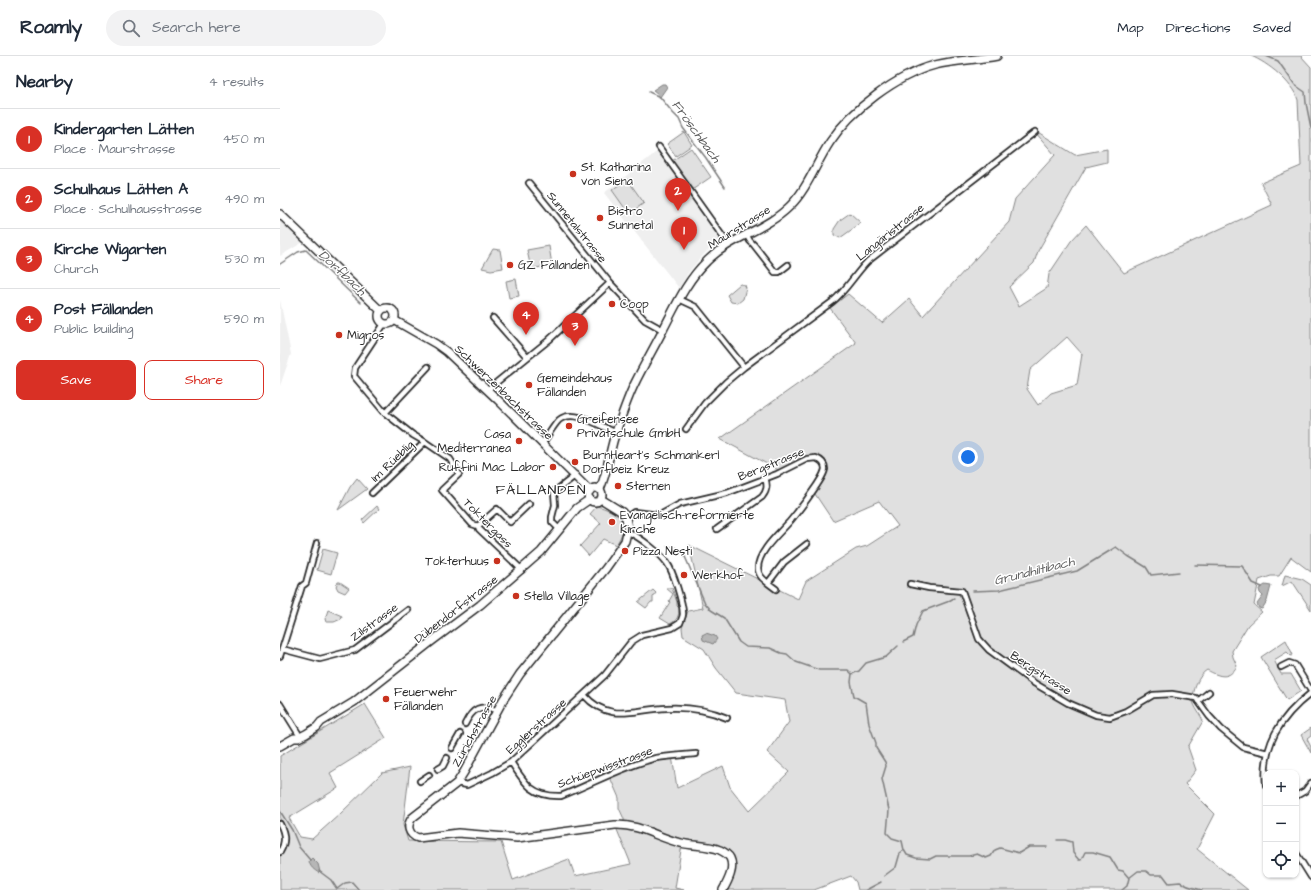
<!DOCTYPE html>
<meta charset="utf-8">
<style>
:root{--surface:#fff;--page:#f2f2f3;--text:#1f2937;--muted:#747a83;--line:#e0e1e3;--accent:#d93025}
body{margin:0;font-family:"Architects Daughter",sans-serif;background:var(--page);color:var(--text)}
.controls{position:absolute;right:12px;bottom:12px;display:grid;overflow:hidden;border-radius:8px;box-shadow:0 1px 3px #0004}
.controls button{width:36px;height:36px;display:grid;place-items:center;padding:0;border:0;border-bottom:1px solid var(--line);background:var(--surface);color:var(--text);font:20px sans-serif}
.you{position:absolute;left:688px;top:401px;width:14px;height:14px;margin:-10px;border:3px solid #fff;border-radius:50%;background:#1a73e8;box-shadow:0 0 0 6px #1a73e833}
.badge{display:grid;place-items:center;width:26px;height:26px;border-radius:50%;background:var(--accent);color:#fff;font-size:13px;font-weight:700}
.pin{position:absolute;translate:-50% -33px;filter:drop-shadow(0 1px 2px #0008)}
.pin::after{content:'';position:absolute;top:21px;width:14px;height:12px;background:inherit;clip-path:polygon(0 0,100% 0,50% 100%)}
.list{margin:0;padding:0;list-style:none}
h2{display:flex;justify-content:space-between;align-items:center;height:52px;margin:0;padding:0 16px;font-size:17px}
h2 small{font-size:13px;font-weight:400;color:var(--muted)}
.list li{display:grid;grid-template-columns:26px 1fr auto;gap:12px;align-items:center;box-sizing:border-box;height:60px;padding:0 16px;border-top:1px solid var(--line)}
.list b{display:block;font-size:15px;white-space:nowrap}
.list p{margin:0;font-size:13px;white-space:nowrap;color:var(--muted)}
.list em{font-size:13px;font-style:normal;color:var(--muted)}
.actions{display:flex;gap:8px;padding:12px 16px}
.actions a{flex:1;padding:9px 0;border:1px solid var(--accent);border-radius:8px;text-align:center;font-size:14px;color:var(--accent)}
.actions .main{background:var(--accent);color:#fff}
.icon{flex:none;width:22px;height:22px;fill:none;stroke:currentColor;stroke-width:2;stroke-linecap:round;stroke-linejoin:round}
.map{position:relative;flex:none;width:1031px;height:834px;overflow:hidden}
header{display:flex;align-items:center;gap:24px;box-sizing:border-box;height:56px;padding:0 20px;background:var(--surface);border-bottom:1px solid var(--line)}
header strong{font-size:19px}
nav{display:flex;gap:22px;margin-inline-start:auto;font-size:14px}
.search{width:280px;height:36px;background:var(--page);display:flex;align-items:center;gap:10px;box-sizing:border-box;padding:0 14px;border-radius:22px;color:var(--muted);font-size:15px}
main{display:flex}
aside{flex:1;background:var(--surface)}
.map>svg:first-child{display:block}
</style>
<header>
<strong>Roamly</strong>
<div class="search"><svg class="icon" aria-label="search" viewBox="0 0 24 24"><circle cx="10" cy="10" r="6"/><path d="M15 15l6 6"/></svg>Search here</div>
<nav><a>Map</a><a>Directions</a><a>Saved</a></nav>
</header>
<main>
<aside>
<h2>Nearby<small>4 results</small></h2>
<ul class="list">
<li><span class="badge">1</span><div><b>Kindergarten Lätten</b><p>Place · Maurstrasse</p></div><em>450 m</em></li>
<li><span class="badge">2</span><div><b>Schulhaus Lätten A</b><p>Place · Schulhausstrasse</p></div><em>490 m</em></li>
<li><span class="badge">3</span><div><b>Kirche Wigarten</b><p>Church</p></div><em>530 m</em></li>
<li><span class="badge">4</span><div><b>Post Fällanden</b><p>Public building</p></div><em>590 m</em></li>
</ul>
<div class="actions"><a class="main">Save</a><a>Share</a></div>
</aside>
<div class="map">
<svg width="1031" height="834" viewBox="0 0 1031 834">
<rect width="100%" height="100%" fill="#fff"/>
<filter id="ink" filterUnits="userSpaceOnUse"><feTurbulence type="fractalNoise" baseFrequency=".025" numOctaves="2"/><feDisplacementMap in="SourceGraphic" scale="8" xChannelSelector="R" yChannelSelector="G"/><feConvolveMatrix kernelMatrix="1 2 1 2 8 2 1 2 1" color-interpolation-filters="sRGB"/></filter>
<g filter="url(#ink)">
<path fill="#efefef" d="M379 94 442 182V185L426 196 417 206 408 217 399 232 324 137Z
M0 164 18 181 25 185 0 200Z
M0 244 11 298 0 330Z"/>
<path fill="#e0e0e0" stroke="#868686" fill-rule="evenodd" d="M971 0H1021L1031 11V516L1011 501 999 520H991L979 524 974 549 982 556 968 569 952 595 953 601 957 610C949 624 940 621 927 614 919 618 912 636 913 645 914 651 921 659 923 665L908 691 916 714 905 728 935 758 917 793 968 834H578L576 826 571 820 534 834H445L451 815 447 798 402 788 395 832 404 834H0V796L5 785 0 768V700L85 648 106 682 50 717 58 732 9 762 20 781 32 783 60 758 102 717 130 711 123 769 128 785 221 786 233 824 289 803 295 820 351 808 335 769H344V763L339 752V742L329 719 349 712 392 700 397 732 443 710 450 731 469 755 509 716 487 696 509 666 505 644 456 637 436 612 424 593 403 580 402 572 408 555 423 552 409 489 518 543 526 525 576 493 587 490 618 470 599 445 553 465 533 435 543 418V406L530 404 502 416 440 383 576 287 550 252 568 238 602 267 629 243 643 260 729 166 735 143 775 99 755 76 756 75 795 99 827 93V106L806 111 758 195 754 207 729 231 739 250 767 232 769 218 791 185 806 169 844 217 992 149 981 127 1021 110 1018 44C1012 26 988 7 971 0ZM787 281 802 298 797 329 771 337 758 349 747 333 750 314Z
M404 76 412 89 396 100 387 88Z
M411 92 431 121 412 134 392 105Z
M347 123 364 147 349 158 332 134Z
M570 157 581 167 560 182 554 179V173L560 164Z
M269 190 272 209 251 213 247 194Z
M213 193 220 194 223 212 211 214 202 212Z
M236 223 239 240 229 242 226 225Z
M460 228 465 229 466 232 463 243 458 247 451 246 447 239Z
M77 422 87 433 58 454 70 431Z
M97 450 99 453 84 467 82 464Z
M317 450C328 453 345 459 343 474 342 479 339 484 336 489L323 483 309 500 300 490 321 467 310 458Z
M43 493 57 497 51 518 37 514Z
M1005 519 1022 523 1031 529V554L1012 525 1002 530Z
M58 526H60L69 532 65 537 58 534 56 530Z
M386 532H392L397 546V550L399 552C399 561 397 564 390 568L380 562 390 546 389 545 393 538Z
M373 534 376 537 373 541V546H371L366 552 358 546Z
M48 554 62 560 61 563 54 566H46L45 563Z
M1006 584 1013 599 1011 600 1007 596 994 604 1001 618H1011L1021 635 1007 644 981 601Z
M1031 672V680L1027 683 1031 691V697L1021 679Z"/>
<path fill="#b6b6b6" stroke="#7e7e7e" d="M382 28H385L387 31 380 41 377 39 378 38 373 34Z
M985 529 991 530 987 545 982 553 979 552 977 548 983 540 980 537 979 533Z
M426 577 435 580 437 583 433 588 423 584 422 579Z
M32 802 38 808 40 816 39 817C34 814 30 811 29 805Z"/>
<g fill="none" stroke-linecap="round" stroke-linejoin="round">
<path stroke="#7e7e7e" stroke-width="1.5" d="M986 0 998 5 1015 29 1025 36 1026 47 1031 72
M369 36 380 41 393 57 399 63 403 72 426 102 445 131
M0 208 18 196 26 194 81 247
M387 490 397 492 403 496 425 547 431 554 444 562 459 586 466 591 490 592 501 597 507 598 516 606 539 614H568L572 618
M915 509 962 510 973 527 982 531
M693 535 719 534 797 515 836 491 848 500 866 511 871 519 899 516
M623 586 633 581 636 569 643 555 667 546 674 542
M572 618 571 626 574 640 586 647 589 668 596 687V692L605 706 606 710 602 723 609 754 607 777 612 782 622 785 624 794 627 799 636 802 650 803 656 800H689L697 798 706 802 711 800 715 794 720 792 739 797 749 791H767
M572 618 579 615 586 607 606 601 618 590
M0 755 12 774 19 791 30 804
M777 784H785L792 786 793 797 799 804H801L805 796H813L830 801 838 814 843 815 849 822 858 815H866L871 819H883L889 827 900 826C910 832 911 831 922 834
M39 815 51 824 57 833 65 827 72 826 79 834
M604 820 616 811 620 797 624 794
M586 834 601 826
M842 834 847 830 849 822"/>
<path stroke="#d5d5d5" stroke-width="4.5" stroke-dasharray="4.5 2" stroke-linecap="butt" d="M180 678 185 668
M167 702 172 692
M149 719 158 713"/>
<defs>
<path id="street" d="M379 91 448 188
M249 127 330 227 365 264 383 274
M466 178 470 185 474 189 495 216H499L508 209
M399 243 416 251 464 311 552 246C566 235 575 218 588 205L755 76
M213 262 247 301
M104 268 75 312 74 320 105 357 133 379 145 386 170 403 179 418 162 434 192 468 198 470 199 473 242 514
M207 334 269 284 330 227
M105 357 148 311
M406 373 425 347 446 326 464 311
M262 388C268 380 273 370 279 364 294 352 322 371 336 377
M92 437 145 386
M346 462 354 456 380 459 400 448 447 437 497 418 527 403 536 402C541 404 545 407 545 413 544 419 540 424 537 429 529 441 520 453 511 464 500 477 478 495 478 512 478 519 483 523 488 527L504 506 527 488
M198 470 217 453 230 466 249 448
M437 473 482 441C487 435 488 430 485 422
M280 474 272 466V461L275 449 274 436 296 419
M488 527 496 533
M630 528 649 532 682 535 699 583 709 594 754 627 788 647 816 659 830 661 846 655 873 639 892 638 916 642 929 660 941 673 963 691 988 697
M2 593 40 603 75 594 128 554
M0 600 22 530 26 527 37 487
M1001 611 1009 607 1015 609 1031 635
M304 639C330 668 354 653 387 652 407 651 428 654 447 662
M918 645 929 636
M0 648 18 677
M185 668C192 653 201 647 217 655
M172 692 180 678
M231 706C245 728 253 741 281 740 312 728 343 710 376 702 390 700 403 699 416 698
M158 713 163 710 167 702
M140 725 149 719
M177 727 187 729 212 717 231 706 325 619 351 586 362 579 392 572 400 567C401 564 403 561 403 558 403 547 393 515 387 507 380 497 360 481 348 476
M986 729C982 689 1000 661 1031 637
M1016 740 1025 735 1031 727
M0 768C5 778 6 786 0 796
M1016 797 1031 821"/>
<path id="secondary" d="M0 158 101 255
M99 260a8 8 0 1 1 16 0a8 8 0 1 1-16 0Z
M114 264 156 288 167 296 218 344 310 435
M308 439a7 7 0 1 1 14 0a7 7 0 1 1-14 0Z
M320 433C327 417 329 399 334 382 340 364 346 346 354 329 363 310 374 292 383 274 396 249 407 224 427 205 451 181 486 174 510 150 528 132 536 107 550 86 571 54 617 19 655 9 675 4 696 4 717 0
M321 443 342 456 346 462 348 472 345 485 326 512 240 618 223 644 184 716 177 727 132 762C126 770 129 779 138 782L178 777 237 782 335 769C360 768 378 782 401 787 413 790 428 789 440 794 444 796 448 798 450 802 455 812 448 825 443 834
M0 690 14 682H18L26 678 37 671 41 666 74 646 152 585 200 549 261 496 297 452 310 443"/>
</defs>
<use href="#street" stroke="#2b2b2b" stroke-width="8"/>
<use href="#secondary" stroke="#2b2b2b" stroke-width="10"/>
<use href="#street" stroke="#fff" stroke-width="4.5"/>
<use href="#secondary" stroke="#fff" stroke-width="7"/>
</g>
</g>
<g fill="#c8321e" stroke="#fff" stroke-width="1.5">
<circle cx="293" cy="118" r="4"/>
<circle cx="320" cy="162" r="4"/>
<circle cx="230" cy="209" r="4"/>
<circle cx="332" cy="248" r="4"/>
<circle cx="59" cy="279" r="4"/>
<circle cx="249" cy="329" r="4"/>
<circle cx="289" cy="370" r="4"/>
<circle cx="239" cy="385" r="4"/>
<circle cx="295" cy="406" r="4"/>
<circle cx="273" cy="411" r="4"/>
<circle cx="338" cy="430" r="4"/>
<circle cx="332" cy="466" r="4"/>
<circle cx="345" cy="495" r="4"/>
<circle cx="217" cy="505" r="4"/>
<circle cx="404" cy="519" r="4"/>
<circle cx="236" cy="540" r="4"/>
<circle cx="106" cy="643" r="4"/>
</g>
<g text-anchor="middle" stroke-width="3" stroke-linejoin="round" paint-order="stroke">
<g font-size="12" fill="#2b2b2b" stroke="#fff" text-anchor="start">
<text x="301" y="115">St. Katharina<tspan x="301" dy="14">von Siena</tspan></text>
<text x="328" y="159">Bistro<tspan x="328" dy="14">Sunnetal</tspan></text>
<text x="238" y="213">GZ Fällanden</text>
<text x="340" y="252">Coop</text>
<text x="67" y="283">Migros</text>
<text x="257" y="326">Gemeindehaus<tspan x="257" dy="14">Fällanden</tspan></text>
<text x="297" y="367">Greifensee<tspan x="297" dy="14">Privatschule GmbH</tspan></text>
<text x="231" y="382" text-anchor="end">Casa<tspan x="231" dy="14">Mediterranea</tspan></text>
<text x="303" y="403">BurnHeart's Schmankerl<tspan x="303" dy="14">Dorfbeiz Kreuz</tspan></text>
<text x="265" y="415" text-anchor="end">Ruffini Mac Labor</text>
<text x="346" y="434">Sternen</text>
<text x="340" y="463">Evangelisch-reformierte<tspan x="340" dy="14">Kirche</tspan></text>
<text x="353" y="499">Pizza Nesti</text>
<text x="209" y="509" text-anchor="end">Tokterhuus</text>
<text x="412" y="523">Werkhof</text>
<text x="244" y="544">Stella Village</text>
<text x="114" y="640">Feuerwehr<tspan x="114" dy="14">Fällanden</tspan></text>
</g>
<g font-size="12" fill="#2b2b2b" stroke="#fff">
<text transform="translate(297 171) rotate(51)" y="4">Sunnetalstrasse</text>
<text transform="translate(459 171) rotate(-32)" y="4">Maurstrasse</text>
<text transform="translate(610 176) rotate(-39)" y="4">Langäristrasse</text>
<text transform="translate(224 336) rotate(44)" y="4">Schwerzenbachstrasse</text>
<text transform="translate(112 405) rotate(-44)" y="4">Im Rüeblig</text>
<text transform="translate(491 408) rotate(-22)" y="4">Bergstrasse</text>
<text transform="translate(208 467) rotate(45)" y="4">Toktergass</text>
<text transform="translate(176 553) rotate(-38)" y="4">Dübendorfstrasse</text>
<text transform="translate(94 566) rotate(-36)" y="4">Zilstrasse</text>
<text transform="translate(761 617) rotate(33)" y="4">Bergstrasse</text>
<text transform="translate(256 670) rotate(-42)" y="4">Egglerstrasse</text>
<text transform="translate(194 675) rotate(-61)" y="4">Zürichstrasse</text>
<text transform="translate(325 711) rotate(-20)" y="4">Schüepwisstrasse</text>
</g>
<g font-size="13" font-style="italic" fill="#5c5c5c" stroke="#fff">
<text transform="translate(417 75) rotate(54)" y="5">Fröschbach</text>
<text transform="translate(63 216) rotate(43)" y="5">Dorfbach</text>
<text transform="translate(754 514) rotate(-14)" y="5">Grundhiltibach</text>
</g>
<g font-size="14" letter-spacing="1" fill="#2b2b2b" stroke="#fff">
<text x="261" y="438">FÄLLANDEN</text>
</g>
</g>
</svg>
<div class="controls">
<button>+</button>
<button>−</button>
<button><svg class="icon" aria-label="locate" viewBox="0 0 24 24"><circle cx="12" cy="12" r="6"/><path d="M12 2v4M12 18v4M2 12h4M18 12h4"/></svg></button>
</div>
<div class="you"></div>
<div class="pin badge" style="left:404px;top:194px">1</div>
<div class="pin badge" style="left:398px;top:155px">2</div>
<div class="pin badge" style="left:295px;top:290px">3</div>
<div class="pin badge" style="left:246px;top:279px">4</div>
</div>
</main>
